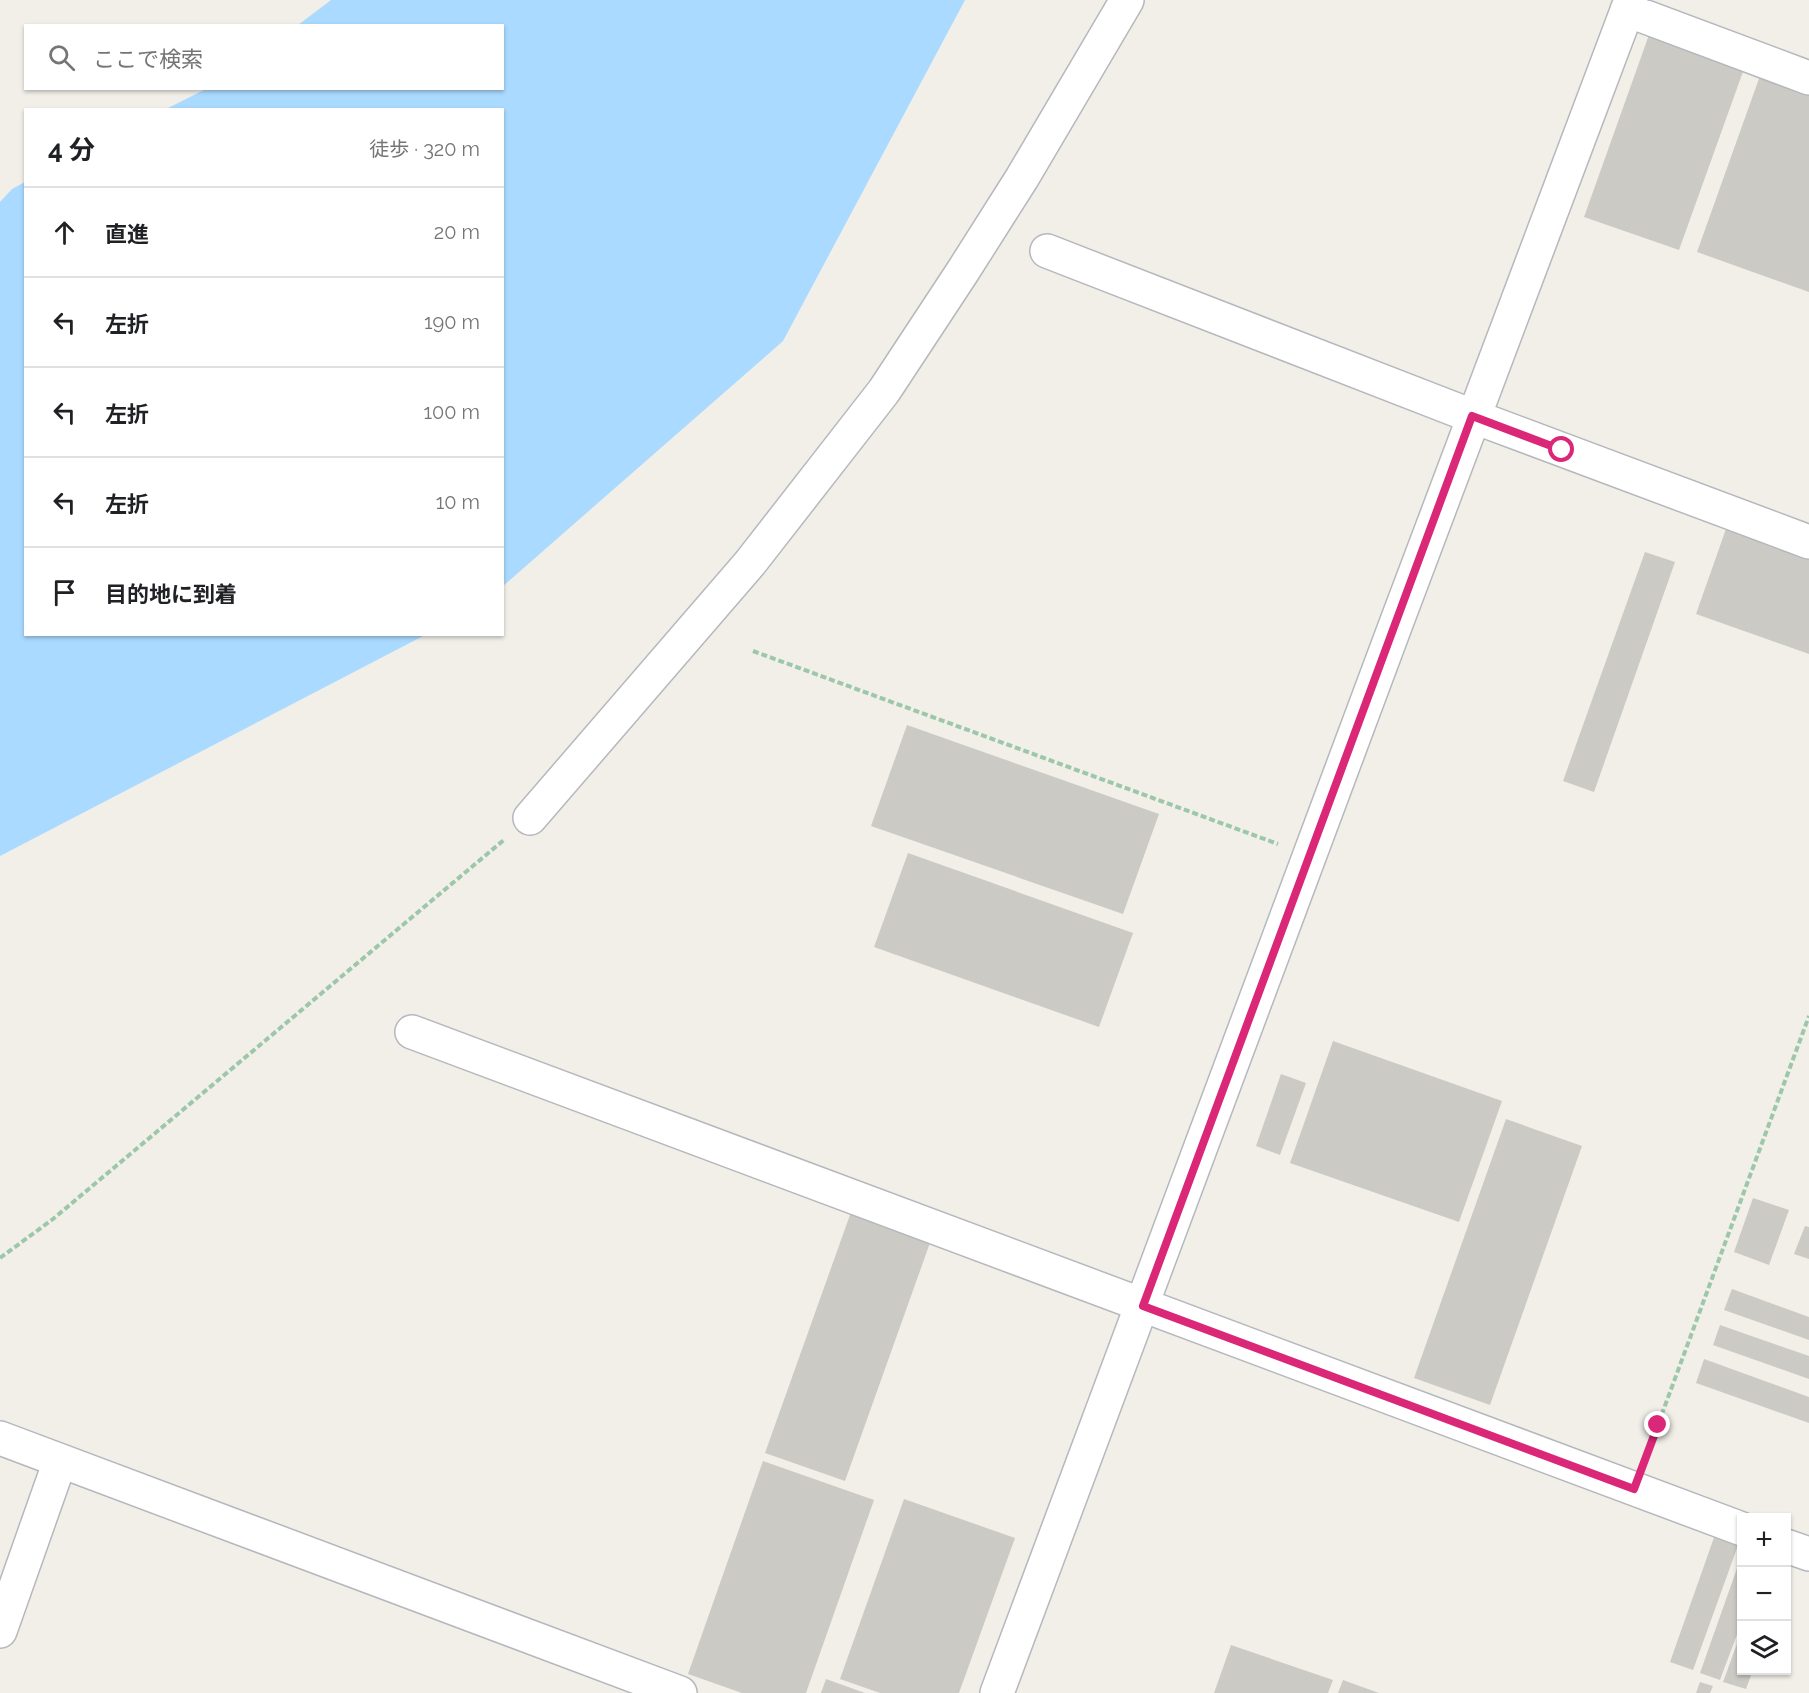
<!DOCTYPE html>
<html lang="ja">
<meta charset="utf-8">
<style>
:root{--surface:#fff;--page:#f2f2f2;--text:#202124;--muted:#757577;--line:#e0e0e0}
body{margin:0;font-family:Raleway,"Noto Sans JP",sans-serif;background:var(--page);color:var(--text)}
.controls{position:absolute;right:18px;bottom:18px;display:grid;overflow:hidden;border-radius:0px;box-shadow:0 2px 4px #0004}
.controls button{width:54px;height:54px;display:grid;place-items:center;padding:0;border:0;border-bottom:2px solid var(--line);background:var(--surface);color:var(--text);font:30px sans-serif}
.stop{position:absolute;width:18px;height:18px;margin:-14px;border:4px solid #db2777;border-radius:50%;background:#fff}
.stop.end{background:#db2777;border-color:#fff;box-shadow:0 2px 6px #0008}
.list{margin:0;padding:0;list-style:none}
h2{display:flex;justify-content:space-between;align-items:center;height:78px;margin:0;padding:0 24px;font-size:26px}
h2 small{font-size:20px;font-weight:400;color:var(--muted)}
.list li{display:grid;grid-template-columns:39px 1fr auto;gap:18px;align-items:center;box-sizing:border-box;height:90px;padding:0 24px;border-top:2px solid var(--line)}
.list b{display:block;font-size:22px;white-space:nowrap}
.list em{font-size:20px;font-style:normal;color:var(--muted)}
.icon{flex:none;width:33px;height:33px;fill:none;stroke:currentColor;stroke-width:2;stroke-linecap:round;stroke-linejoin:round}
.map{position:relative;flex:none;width:1809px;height:1693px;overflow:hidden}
.search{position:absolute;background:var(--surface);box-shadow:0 2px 4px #0004;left:24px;top:24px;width:480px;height:66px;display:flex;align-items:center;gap:15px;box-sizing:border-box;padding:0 21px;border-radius:0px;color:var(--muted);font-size:22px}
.panel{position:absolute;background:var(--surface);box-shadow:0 2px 4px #0004;left:24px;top:108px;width:480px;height:528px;border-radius:0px}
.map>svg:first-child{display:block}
</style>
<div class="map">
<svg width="1809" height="1693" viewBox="0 0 1809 1693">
<rect width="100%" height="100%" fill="#f1efe8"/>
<path fill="#aadaff" d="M331 0H965L783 341 503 586 502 110 166 109 206 89 502 88V26L298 25Z
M25 182 26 634 425 635 0 856V202L12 189Z"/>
<path fill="#cccac5" d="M1650 32 1745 66 1679 250 1584 217Z
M1761 73 1809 90V292L1697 252Z
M1726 529 1809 558V654L1696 614Z
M1645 552 1675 562 1594 792 1563 781Z
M907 725 1159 814 1123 914 871 826Z
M908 853 1133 933 1099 1027 874 947Z
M1333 1041 1502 1101 1459 1222 1290 1163Z
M1281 1074 1306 1083 1280 1155 1256 1146Z
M1506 1119 1582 1146 1490 1405 1414 1378Z
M1753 1198 1789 1210 1769 1265 1734 1252Z
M851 1212 931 1240 845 1481 765 1453Z
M1805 1226 1809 1227V1259L1794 1254Z
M1732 1289 1809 1317V1340L1724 1310Z
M1720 1325 1809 1356V1379L1713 1345Z
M1704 1359 1809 1397V1423L1696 1383Z
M763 1461 874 1500 806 1693H742L688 1674Z
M904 1499 1015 1538 959 1693H880L840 1679Z
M1717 1529 1741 1537 1693 1670 1670 1662Z
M1741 1557 1742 1621 1720 1680 1700 1673Z
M1742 1630V1670H1753L1746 1689 1723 1682Z
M1231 1645 1333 1680 1328 1693H1214Z
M826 1679 865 1693H821Z
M1343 1680 1379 1693H1338Z
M1700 1682 1713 1686 1710 1693H1696Z"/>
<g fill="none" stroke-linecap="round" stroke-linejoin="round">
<defs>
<path id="minor" d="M1627 10 1809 78
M1047 251 1472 416 1809 542
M530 818 750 563 884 391 963 271 1022 178 1127 0
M412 1032 1742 1529
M0 1438 680 1693
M1786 1546 1809 1554
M0 1631 60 1461
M997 1693C1210 1129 1416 563 1631 0"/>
</defs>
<use href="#minor" stroke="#b5b8bc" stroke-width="36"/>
<path stroke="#9cc7a9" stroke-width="4" stroke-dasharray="6 3" stroke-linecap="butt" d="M753 651 1278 844
M0 1258 53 1219 505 839
M1646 1457 1809 1016"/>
<use href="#minor" stroke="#fff" stroke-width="33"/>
</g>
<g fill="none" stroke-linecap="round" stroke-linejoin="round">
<path stroke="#db2777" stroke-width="8" d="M1562 450 1472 416 1143 1306 1634 1489 1658 1425"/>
</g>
</svg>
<div class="controls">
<button>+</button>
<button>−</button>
<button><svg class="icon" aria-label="layers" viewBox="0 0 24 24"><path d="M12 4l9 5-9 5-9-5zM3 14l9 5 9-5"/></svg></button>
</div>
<div class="stop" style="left:1562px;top:450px"></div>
<div class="stop end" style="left:1658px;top:1425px"></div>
<div class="search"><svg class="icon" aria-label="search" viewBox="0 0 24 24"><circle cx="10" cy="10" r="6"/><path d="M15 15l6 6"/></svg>ここで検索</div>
<section class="panel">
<h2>4 分<small>徒歩 · 320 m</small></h2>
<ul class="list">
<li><svg class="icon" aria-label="ahead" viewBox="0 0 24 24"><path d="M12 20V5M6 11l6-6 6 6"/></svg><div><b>直進</b></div><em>20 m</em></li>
<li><svg class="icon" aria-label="left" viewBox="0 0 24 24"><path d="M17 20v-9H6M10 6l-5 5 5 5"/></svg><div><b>左折</b></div><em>190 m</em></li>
<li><svg class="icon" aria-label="left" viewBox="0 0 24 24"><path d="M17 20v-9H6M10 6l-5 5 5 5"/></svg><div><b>左折</b></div><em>100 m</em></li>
<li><svg class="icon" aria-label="left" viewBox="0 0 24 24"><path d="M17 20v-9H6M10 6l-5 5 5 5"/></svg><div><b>左折</b></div><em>10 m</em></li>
<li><svg class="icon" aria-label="arrive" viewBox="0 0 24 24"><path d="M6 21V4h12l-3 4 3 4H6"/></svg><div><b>目的地に到着</b></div></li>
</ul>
</section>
</div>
